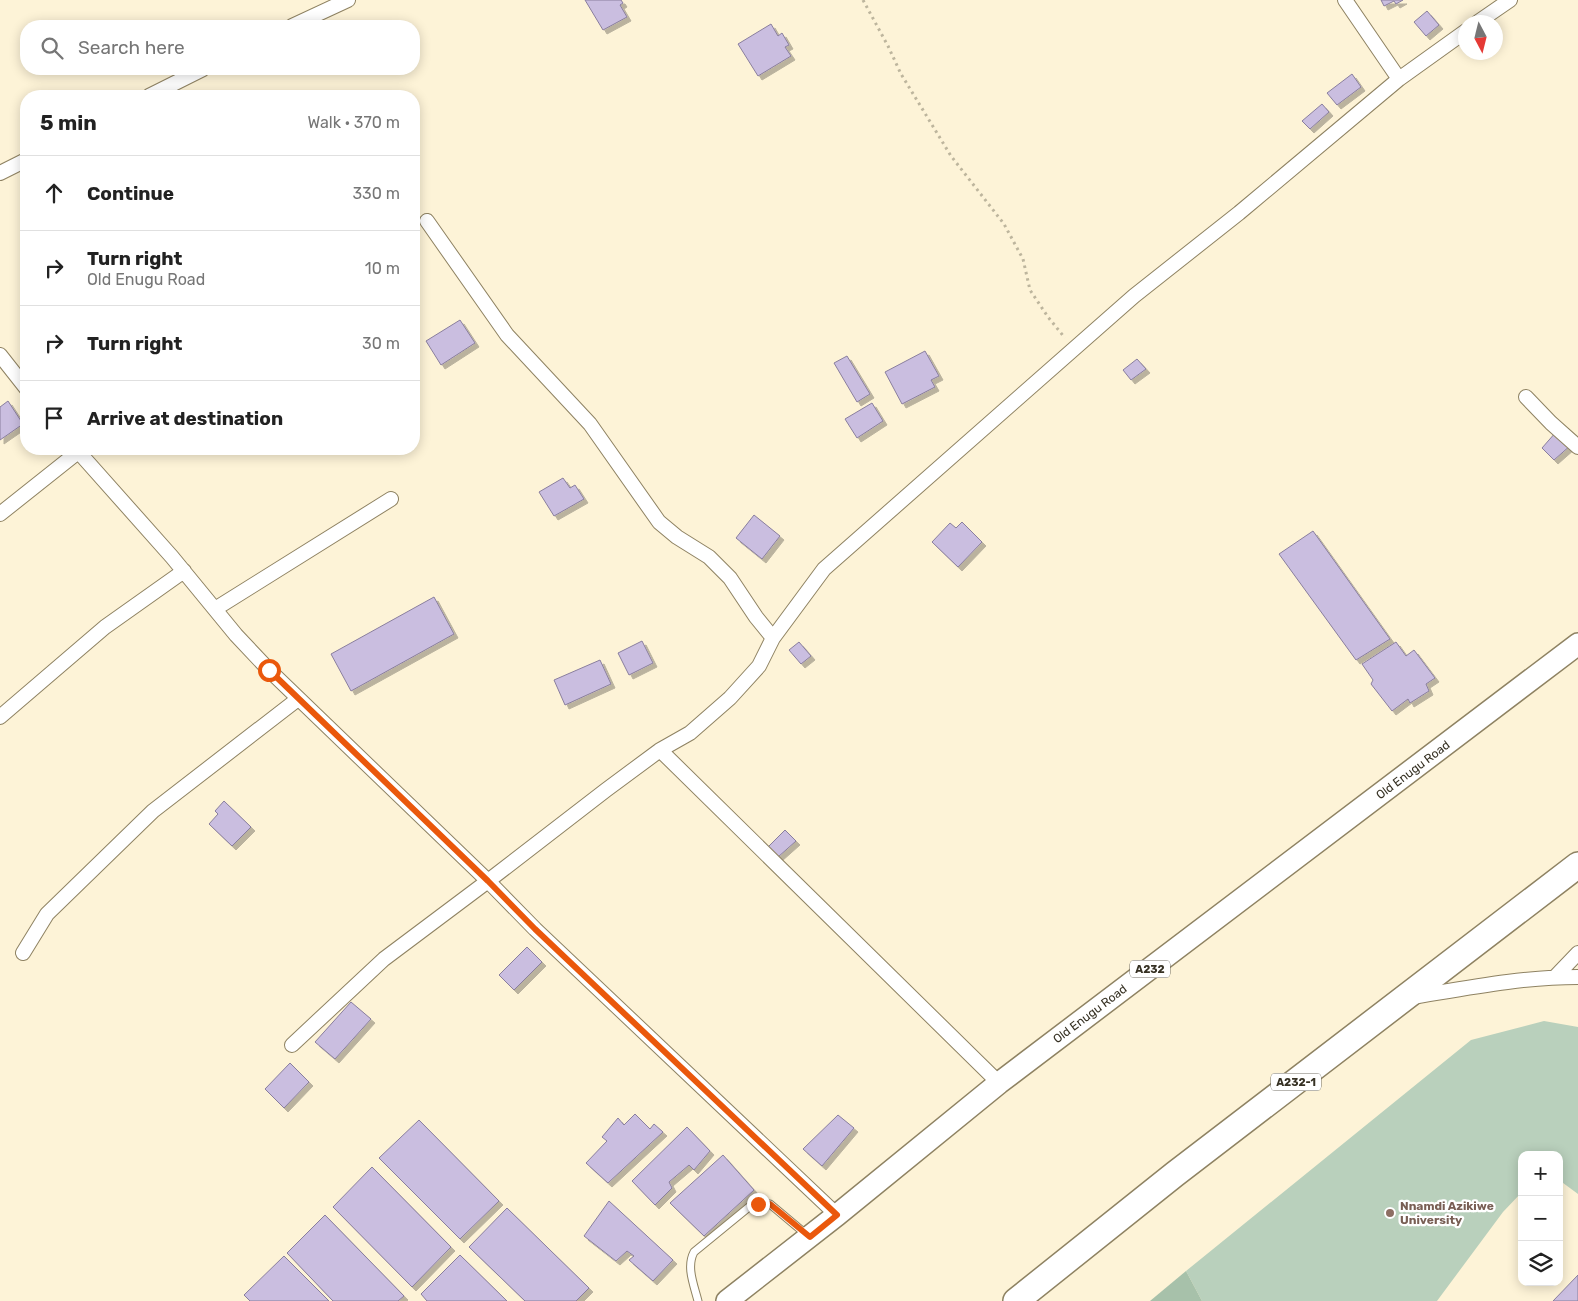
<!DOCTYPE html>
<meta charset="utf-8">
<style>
:root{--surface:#fff;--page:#f2f2f2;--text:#222;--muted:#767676;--line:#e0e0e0}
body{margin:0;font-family:Rubik,sans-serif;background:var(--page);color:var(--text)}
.controls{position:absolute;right:15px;bottom:15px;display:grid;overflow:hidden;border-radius:10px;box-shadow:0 2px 12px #0003}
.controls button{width:45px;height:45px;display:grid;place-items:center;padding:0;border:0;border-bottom:1px solid var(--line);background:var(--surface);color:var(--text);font:25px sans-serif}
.compass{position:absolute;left:1458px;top:15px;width:45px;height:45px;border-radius:50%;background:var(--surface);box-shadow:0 2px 12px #0003;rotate:173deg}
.stop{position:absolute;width:15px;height:15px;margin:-11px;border:4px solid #ea580c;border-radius:50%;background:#fff}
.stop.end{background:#ea580c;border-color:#fff;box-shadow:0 1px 5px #0008}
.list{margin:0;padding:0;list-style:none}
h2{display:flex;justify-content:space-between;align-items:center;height:65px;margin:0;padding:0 20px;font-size:21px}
h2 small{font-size:16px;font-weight:400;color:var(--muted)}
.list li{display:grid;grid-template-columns:32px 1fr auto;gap:15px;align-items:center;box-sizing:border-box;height:75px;padding:0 20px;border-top:1px solid var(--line)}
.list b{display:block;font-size:19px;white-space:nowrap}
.list p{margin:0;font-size:16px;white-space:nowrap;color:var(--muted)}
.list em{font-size:16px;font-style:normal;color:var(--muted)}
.icon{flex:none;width:28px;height:28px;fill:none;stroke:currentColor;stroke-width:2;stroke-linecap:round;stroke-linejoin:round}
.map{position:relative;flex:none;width:1578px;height:1301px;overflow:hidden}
.search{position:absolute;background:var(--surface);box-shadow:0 2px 12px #0003;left:20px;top:20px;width:400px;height:55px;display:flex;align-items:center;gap:12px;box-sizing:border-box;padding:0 18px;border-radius:20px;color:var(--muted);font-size:19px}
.panel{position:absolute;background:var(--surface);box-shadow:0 2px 12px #0003;left:20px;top:90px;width:400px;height:365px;border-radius:20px}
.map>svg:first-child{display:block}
</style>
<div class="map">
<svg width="1578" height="1301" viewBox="0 0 1578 1301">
<defs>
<filter id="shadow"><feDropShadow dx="4" dy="4" stdDeviation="0" flood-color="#0004"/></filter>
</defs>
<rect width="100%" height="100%" fill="#fdf3d7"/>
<path fill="#b9d0bc" d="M1544 1021 1578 1027V1194L1559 1180V1155H1522V1192L1503 1212 1437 1301H1202L1186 1271 1471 1040Z"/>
<path fill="#a7c1aa" d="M1186 1271 1202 1301H1150Z"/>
<path fill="#cabee0" stroke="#897e9d" filter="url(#shadow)" d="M585 0H621L623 3 620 5 627 17 603 30Z
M1381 0H1403L1396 4 1394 1 1384 6Z
M1427 11 1439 25 1426 36 1414 22Z
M771 24 778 36 782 33 789 45 785 47 791 56 758 76 738 44Z
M1352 74 1361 87 1337 105 1327 93Z
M1322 104 1329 112 1310 129 1302 121Z
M460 320 475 343 441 365 426 341Z
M925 351 939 376 931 380 935 387 902 404 885 372Z
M847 356 870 394 857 402 834 363Z
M1137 359 1146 369 1131 380 1123 370Z
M8 401 23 424 0 440V407Z
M872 403 883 421 857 438 845 419Z
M1556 432 1571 445 1554 460 1542 448Z
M563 478 570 488 575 485 584 499 554 516 539 492Z
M754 515 780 536 762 559 736 538Z
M962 522 982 542 958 567 932 542 950 523 956 528Z
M1313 531 1390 639 1356 660 1279 554Z
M434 597 454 634 351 691 331 654Z
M642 641 653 663 629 675 618 653Z
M799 642 811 656 801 664 789 650Z
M1396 642 1406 656 1414 650 1435 678 1426 684 1429 691 1410 703 1408 699 1392 711 1371 684 1373 680 1362 664Z
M600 660 611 684 565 705 554 680Z
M224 801 251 827 232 846 209 824 218 814 215 811Z
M785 830 796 841 778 857 768 847Z
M527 947 542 962 514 990 499 975Z
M351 1002 371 1019 335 1059 315 1042Z
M290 1063 309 1082 284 1108 265 1089Z
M635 1114 650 1129 654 1124 663 1132 608 1183 586 1163 607 1141 602 1137 618 1118 624 1125Z
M838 1115 854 1128 822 1166 803 1149Z
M419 1120 499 1201 460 1239 379 1158Z
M687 1127 710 1151 694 1170 689 1165 669 1182 672 1188 655 1205 632 1181Z
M723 1155 754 1190 704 1236 670 1203Z
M372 1167 451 1247 412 1287 333 1207Z
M609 1201 673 1260 653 1281 629 1260 634 1256 627 1251 616 1261 584 1236Z
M507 1208 589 1288 576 1301H525L469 1247Z
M325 1215 404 1296 398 1301H333L287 1253Z
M460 1255 507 1301H427L421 1294Z
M284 1256 329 1301H250L244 1295Z
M1578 1275V1301H1553Z"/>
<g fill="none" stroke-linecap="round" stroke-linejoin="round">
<defs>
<path id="lane" d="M698 1301C694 1285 686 1267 694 1252L749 1207 758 1204H770L807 1235"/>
<path id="street" d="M1345 0 1399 79
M1478 22 1510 0
M292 26 348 0
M149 96 203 69
M0 173 26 160
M427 221 507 335 590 424 659 522 677 537 709 557 730 578 756 617 773 638
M0 355 26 388
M1526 397 1551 423 1578 447
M76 449 172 557 236 635 269 670 488 881 535 929 837 1215
M0 514 78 452
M215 609 391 499
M0 717 105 627 184 571
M660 750 999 1083
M23 953 47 914 153 811 298 699
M1555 977 1578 953
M1412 997C1467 988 1522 977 1578 977
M292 1045 384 959 488 881 606 790 660 750 690 733 730 698 759 666 773 638 824 569 1134 296 1239 213 1399 79 1466 31"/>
<path id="primary" d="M727 1301 837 1215 999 1083 1578 644"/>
<path id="highway" d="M1016 1301 1175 1174 1578 865"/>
</defs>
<use href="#lane" stroke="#8e8262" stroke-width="9"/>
<use href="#street" stroke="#8e8262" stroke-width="16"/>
<use href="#primary" stroke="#8e8262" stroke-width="24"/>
<use href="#highway" stroke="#8e8262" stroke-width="28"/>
<path stroke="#bdb59d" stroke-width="3" stroke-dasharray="2.5 4" stroke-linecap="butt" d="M863 0 888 46 901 74 951 156 1004 224 1023 259 1030 290 1048 317 1065 338"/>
<use href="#lane" stroke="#fff" stroke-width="7"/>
<use href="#street" stroke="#fff" stroke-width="14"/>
<use href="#primary" stroke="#fff" stroke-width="21"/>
<use href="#highway" stroke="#fff" stroke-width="25"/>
</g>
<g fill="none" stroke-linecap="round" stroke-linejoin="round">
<path stroke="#ea580c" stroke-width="6" d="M269 670 488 881 535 929 837 1215 810 1237 770 1204H758"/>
</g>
<circle fill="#8d6e63" stroke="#fff" stroke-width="2" cx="1390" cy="1213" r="5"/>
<g text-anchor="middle" stroke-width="4.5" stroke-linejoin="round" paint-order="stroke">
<g fill="#fff" stroke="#726f65" stroke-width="1">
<rect x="1130" y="960.5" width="40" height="17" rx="4"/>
<rect x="1271" y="1073.5" width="50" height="17" rx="4"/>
</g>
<g font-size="11" font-weight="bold" fill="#363123">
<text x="1150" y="973">A232</text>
<text x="1296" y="1086">A232-1</text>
</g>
<g font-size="12" fill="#363123" stroke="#fff">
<text transform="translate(1413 770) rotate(-37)" y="4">Old Enugu Road</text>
<text transform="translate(1090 1014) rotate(-37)" y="4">Old Enugu Road</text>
</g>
<g font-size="12" font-weight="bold" fill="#785e54" stroke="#fff" text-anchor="start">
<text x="1400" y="1210">Nnamdi Azikiwe<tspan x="1400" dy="14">University</tspan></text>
</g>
</g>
</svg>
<div class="controls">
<button>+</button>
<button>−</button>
<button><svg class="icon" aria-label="layers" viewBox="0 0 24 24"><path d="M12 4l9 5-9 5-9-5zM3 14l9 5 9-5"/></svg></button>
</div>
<svg class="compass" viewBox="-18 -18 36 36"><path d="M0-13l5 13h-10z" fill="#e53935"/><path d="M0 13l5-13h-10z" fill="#767676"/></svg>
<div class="stop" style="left:269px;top:670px"></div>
<div class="stop end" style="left:758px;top:1204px"></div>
<div class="search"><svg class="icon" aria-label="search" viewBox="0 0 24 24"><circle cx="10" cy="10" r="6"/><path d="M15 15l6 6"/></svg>Search here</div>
<section class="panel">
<h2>5 min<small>Walk · 370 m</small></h2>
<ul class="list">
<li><svg class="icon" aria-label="ahead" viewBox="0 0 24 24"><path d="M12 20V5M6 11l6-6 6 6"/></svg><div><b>Continue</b></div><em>330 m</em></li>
<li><svg class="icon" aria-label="right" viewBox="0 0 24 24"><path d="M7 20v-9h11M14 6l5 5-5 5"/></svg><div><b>Turn right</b><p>Old Enugu Road</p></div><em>10 m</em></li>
<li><svg class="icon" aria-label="right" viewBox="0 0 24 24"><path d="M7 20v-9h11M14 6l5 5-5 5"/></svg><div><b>Turn right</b></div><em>30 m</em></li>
<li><svg class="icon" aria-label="arrive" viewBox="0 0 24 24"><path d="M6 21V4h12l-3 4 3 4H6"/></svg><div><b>Arrive at destination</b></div></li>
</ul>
</section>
</div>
